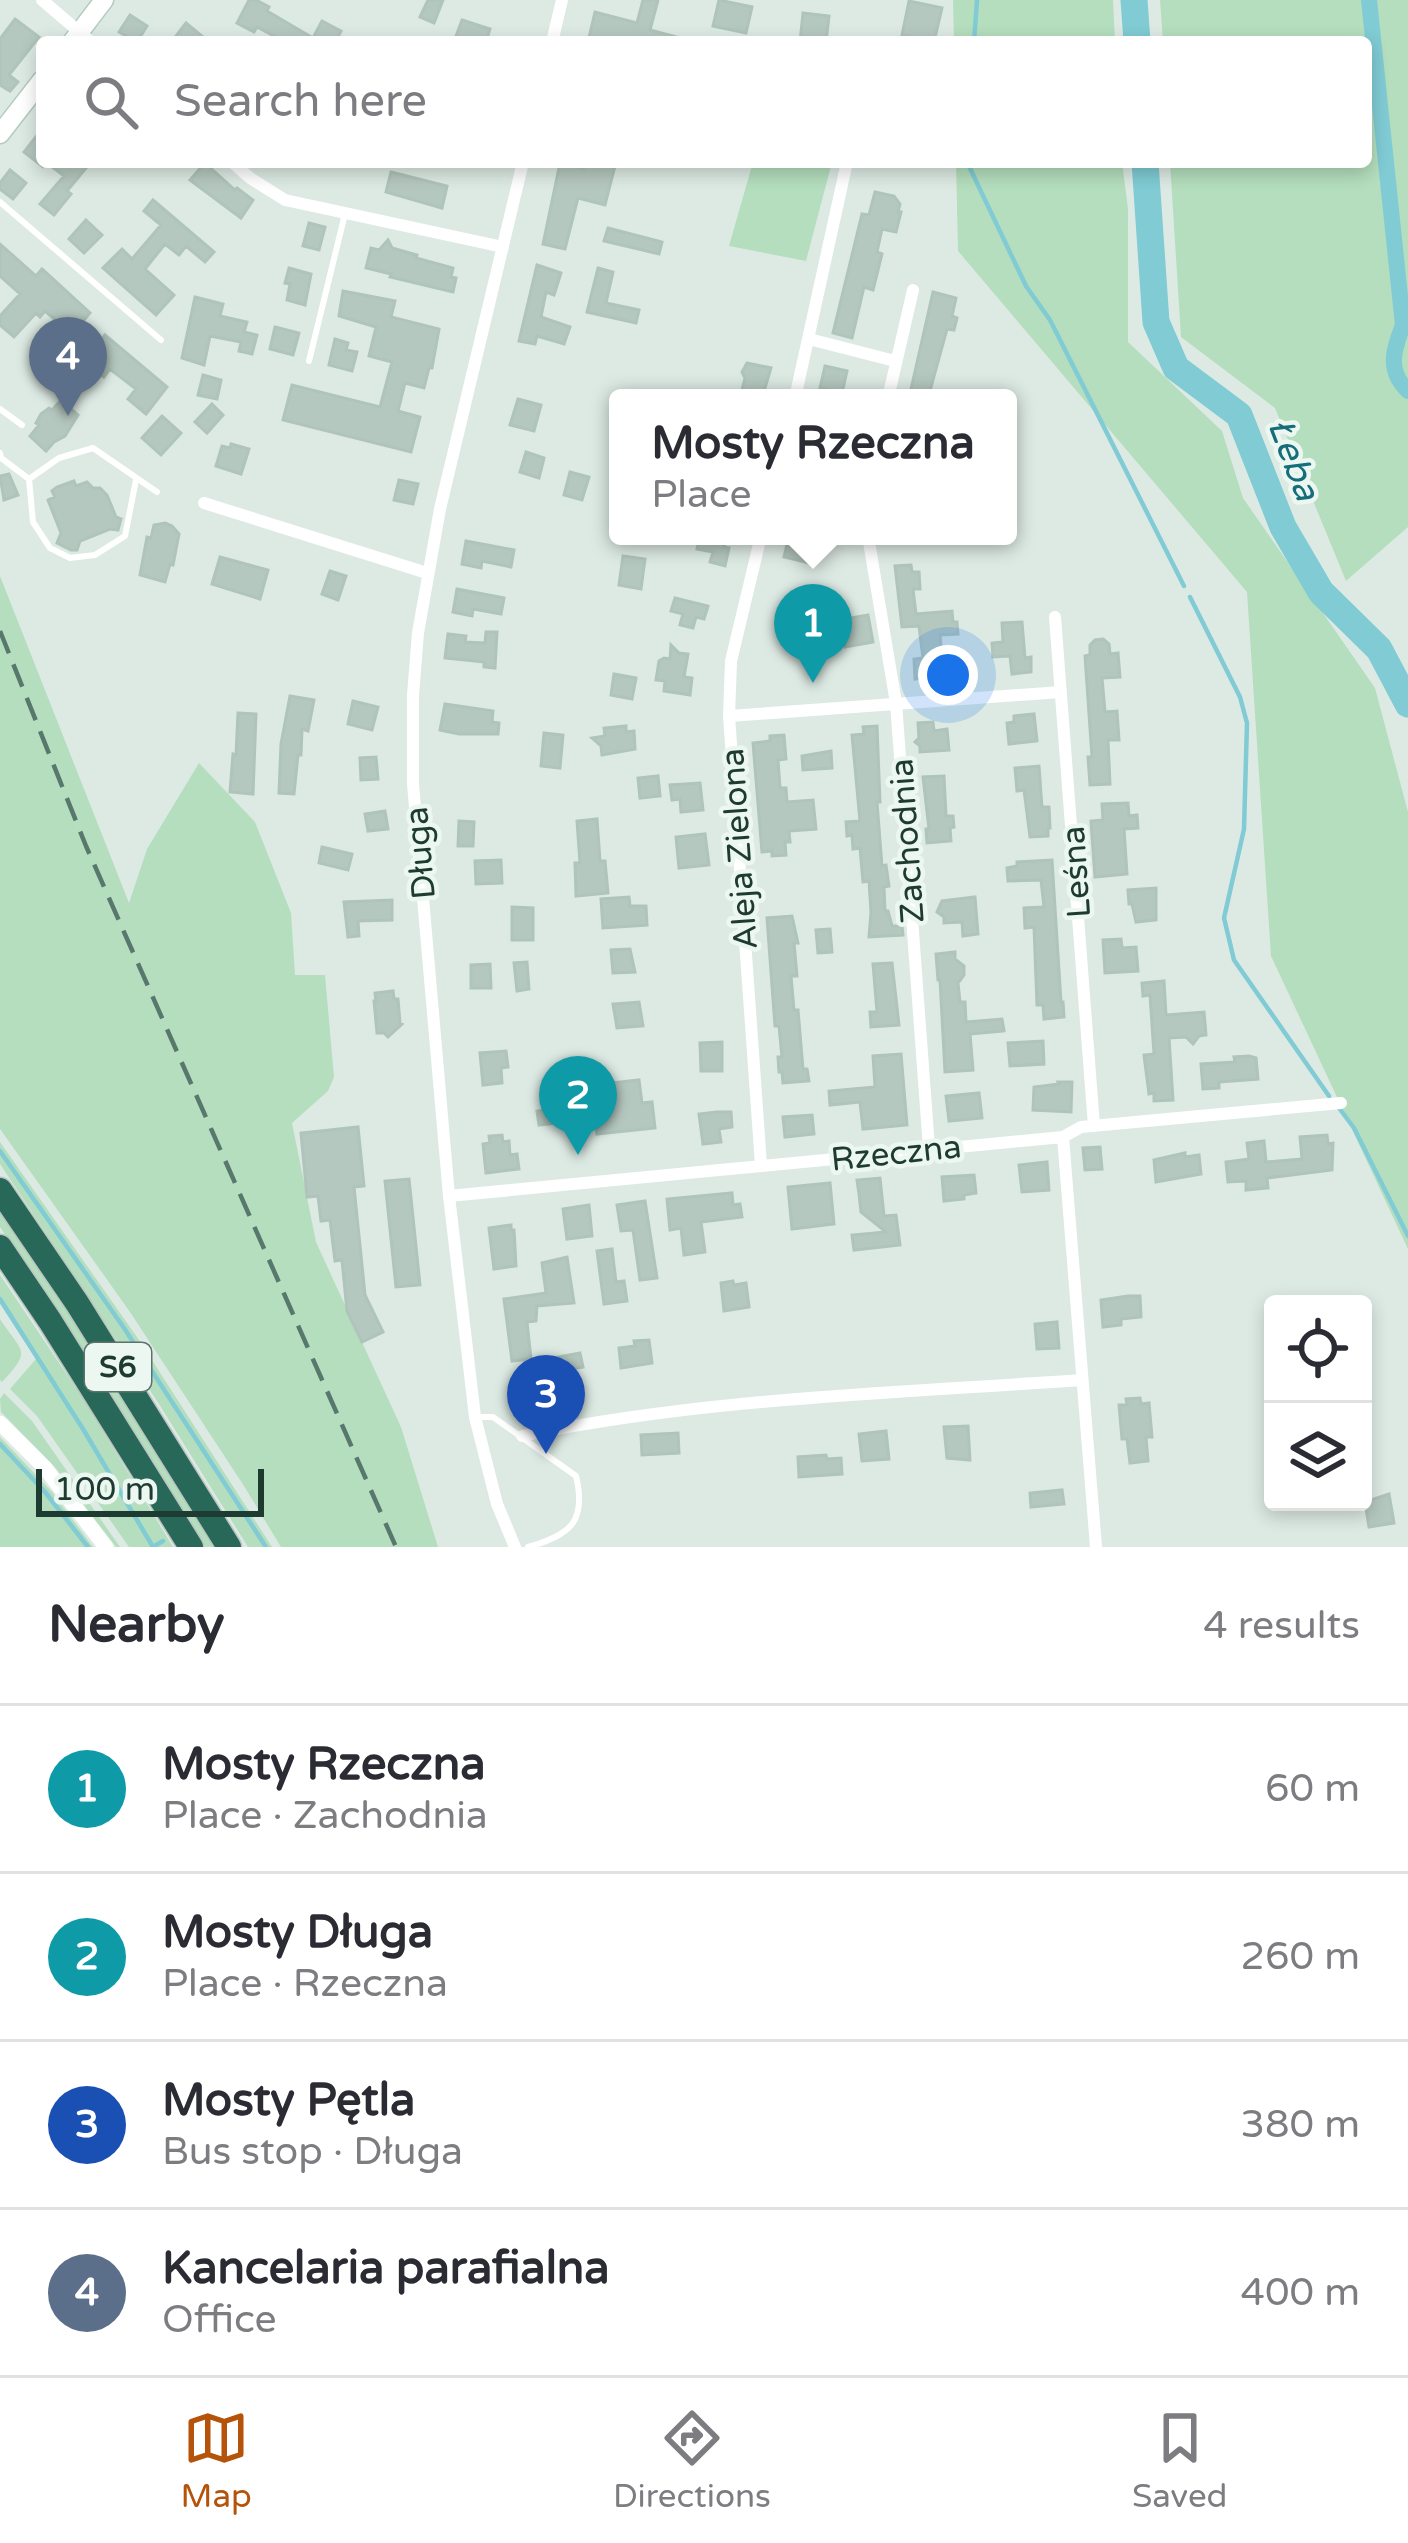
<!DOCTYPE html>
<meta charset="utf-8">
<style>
:root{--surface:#fff;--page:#f7f7f7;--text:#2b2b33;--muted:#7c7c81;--line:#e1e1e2;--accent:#b45309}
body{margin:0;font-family:"Varela Round",sans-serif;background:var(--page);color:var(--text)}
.controls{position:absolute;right:36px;bottom:36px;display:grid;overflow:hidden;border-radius:12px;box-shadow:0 6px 18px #0003}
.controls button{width:108px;height:108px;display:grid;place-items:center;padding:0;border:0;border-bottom:3px solid var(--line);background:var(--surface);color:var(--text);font:60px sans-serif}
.scale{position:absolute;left:36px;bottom:30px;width:228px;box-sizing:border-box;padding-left:12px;border:6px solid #1e3b31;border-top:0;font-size:33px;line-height:42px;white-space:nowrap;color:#1e3b31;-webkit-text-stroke:9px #edf7f2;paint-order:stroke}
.you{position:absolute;left:948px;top:675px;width:42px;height:42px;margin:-30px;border:9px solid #fff;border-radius:50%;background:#1a73e8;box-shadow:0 0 0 18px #1a73e833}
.badge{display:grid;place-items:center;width:78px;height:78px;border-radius:50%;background:var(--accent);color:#fff;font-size:39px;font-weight:700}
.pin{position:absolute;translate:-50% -99px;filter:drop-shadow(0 3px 6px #0008)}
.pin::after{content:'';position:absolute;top:63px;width:42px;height:36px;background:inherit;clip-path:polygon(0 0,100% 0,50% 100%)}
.popup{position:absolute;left:609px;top:389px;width:408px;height:156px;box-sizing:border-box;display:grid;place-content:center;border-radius:12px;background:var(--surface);filter:drop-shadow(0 3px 9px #0005);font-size:39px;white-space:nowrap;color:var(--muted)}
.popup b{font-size:45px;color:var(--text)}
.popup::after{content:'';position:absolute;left:50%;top:100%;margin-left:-24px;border:24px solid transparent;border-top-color:var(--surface)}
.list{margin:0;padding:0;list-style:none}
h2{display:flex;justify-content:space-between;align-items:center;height:156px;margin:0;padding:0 48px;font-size:51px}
h2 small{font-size:39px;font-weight:400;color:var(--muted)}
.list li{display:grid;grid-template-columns:78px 1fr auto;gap:36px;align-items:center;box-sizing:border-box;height:168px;padding:0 48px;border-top:3px solid var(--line)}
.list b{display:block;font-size:45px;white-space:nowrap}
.list p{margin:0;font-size:39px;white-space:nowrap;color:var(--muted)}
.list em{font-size:39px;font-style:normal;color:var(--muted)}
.icon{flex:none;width:66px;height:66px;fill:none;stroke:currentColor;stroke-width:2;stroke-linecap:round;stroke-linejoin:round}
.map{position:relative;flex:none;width:1408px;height:1547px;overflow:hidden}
.search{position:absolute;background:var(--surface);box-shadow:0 6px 18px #0003;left:36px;right:36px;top:36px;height:132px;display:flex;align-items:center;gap:30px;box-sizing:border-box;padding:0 42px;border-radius:12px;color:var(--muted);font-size:45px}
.sheet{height:828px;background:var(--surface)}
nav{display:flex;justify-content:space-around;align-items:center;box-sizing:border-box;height:168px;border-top:3px solid var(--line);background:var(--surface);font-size:33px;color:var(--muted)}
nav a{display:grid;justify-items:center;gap:6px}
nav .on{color:var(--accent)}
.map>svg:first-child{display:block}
</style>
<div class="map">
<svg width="1408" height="1547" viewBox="0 0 1408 1547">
<rect width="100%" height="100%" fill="#ddeae4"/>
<path fill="#b4debd" d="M953 0H1113L1115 42H954Z
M1160 0H1408V527L1346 581 1275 408 1181 337 1170 162H1366V42H1163Z
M753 162H832L806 261 729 246Z
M956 162H1122L1128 209V342L1222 431 1243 498 1375 688 1408 812V1249L1271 956 1247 592 958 251Z
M0 576 129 903 147 849 199 763 255 822 291 913 295 975H325L334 1077 328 1091 292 1123 316 1242 401 1427 438 1547H281L244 1486 130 1312 0 1129Z
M0 1142 139 1340 272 1547H248L159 1404 0 1164Z
M0 1210 60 1298 216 1547H205L112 1396 0 1227Z
M0 1275 84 1400 173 1547H129L37 1416 10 1389 36 1359 0 1304Z
M0 1319C22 1353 33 1349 2 1382L0 1380Z
M4 1393 32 1421 120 1547H116L54 1466 1 1412 0 1399Z
M0 1437 52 1492 93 1547H0Z"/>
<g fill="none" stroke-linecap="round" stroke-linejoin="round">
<path stroke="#80cbd4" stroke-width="4.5" d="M974 42 977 0
M967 162 1026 286 1050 320 1184 586
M1190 597 1240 697 1247 723 1244 829 1224 918 1234 960 1329 1096
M1339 1108 1354 1128 1408 1236
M0 1151 124 1328 266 1547
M0 1299 83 1429 153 1547 163 1541
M0 1444 45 1492 88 1547"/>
<path stroke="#80cbd4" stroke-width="16" d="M1369 0 1403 325C1394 349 1386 370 1408 391"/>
<path stroke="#80cbd4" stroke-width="27" d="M1134 0 1137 42
M1145 162 1156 322 1176 368 1239 415 1283 527 1321 592 1379 649 1408 704"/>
</g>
<path fill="#b5c8bf" stroke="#afc4ba" stroke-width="3" d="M249 0H256L269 7 267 11 313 38 322 21 341 31 335 42H285L257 27 254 32 237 23Z
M428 0H443L434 23 420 17Z
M643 0H658L650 30 680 38V42H588L595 12 637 23Z
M719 0 752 7 746 33 713 26Z
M909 1 942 8 934 42 902 35Z
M803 13 829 16 826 42H800Z
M130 15 147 26 137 42 119 32Z
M15 19 39 37 9 75 18 82 10 91 0 85V39Z
M462 20 490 29 486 42 455 39Z
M186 23 209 42H183L176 36Z
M42 129V166L24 152Z
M46 162H91L67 191 71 194 54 215 40 204 64 176Z
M585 162H616L605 205 578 198 565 249 543 244 560 163 584 169Z
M205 163 235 190 237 188 253 200 241 218 190 180Z
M10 170 26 183 13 199 0 189V183Z
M391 172 447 186 442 208 386 192Z
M875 192 894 196 900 204 898 212H901L896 232 882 229 877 252 882 254 873 290 864 287 852 338 833 333 862 214 869 215Z
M153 200 214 252 205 262 186 246 179 255 165 244 145 269 174 295 156 315 103 268 122 249 132 259 161 225 144 211Z
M86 220 102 235 84 253 69 239Z
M309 223 325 227 319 250 303 246Z
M608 228 662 242 659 254 604 241Z
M388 240 392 248 417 255 416 258 453 268 451 277 456 278 453 292 390 277 391 274 366 268 371 248 379 250Z
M0 244 36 276 42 269 90 313 72 334 45 311 40 317 36 313 14 337 0 325V316L20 294 0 276Z
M537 265 561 273 554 295 546 292 541 317 570 327 564 344 537 336 535 344 519 341Z
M289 268 311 274 305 305 287 300 290 284 285 283Z
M598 268 613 272 606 303 639 310 636 323 587 312Z
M343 291 395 301 391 317 439 329 432 368H429L424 388 405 383 398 411 420 417 411 452 283 420 292 385 380 407 392 362 369 356 376 327 339 316Z
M933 292 956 298 952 316 957 318 954 330 947 329 928 398H909Z
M195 297 223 304 220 316 247 322 244 332 257 335 252 354 239 351 241 342 210 336 204 365 182 358Z
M275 327 299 333 293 355 270 349Z
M105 335 167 387 146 414 128 399 136 389 110 369 104 377 84 361Z
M335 339 348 343 346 350 357 352 352 371 329 365Z
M747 363 771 368 762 398H740L745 378 742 372Z
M825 366 847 371 842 393 820 388Z
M203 375 221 380 217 399 198 395Z
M518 399 541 405 534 431 510 425Z
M61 400 78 415 65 436 54 442 46 451 30 436 39 425 36 423 41 414 49 408 52 410Z
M212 404 223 415 207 433 195 422Z
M162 416 181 433 161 455 142 438Z
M231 444 249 449 241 474 216 466 222 446 230 448Z
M526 452 544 458 539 478 520 472Z
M570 472 589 477 582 500 564 495Z
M9 474 18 495 4 500 0 476Z
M399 480 418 484 413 504 394 500Z
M74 481 76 486 87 482 93 488H100L107 495 116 517 121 519 118 530 110 529 80 541 77 550H71L57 543 61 533 48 500 55 497 52 491 57 487Z
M165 523 172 526 179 534 173 565 170 564 165 582 140 575 147 537 151 538 154 525Z
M700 536H727L724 547 729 548 725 566 710 562 713 552 697 549Z
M789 536H811L810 540 818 542 813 564 784 557Z
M466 541 514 550 511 567 482 561 481 568 462 564Z
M623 556 645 559 641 589 619 585Z
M220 557 268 570 260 599 212 584Z
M911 565 912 572H919L920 589H913L916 614 952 611 953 622H957L958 634 940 635 944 676 915 679 914 659 923 658 919 626 902 627 895 566Z
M330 571 346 576 338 600 322 594Z
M457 589 504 598 501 614 473 609 472 616 453 612Z
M675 598 708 606 704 619 696 617 693 628 680 625 683 614 671 611Z
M868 615 873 642 845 647 840 620Z
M1022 622 1025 658 1031 657V672L1012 674 1010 656 993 657 992 643 1003 642 1002 623Z
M486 632H497L495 668 484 667V662L445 658 448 634 466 636 465 642 485 643Z
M1103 639 1109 644 1110 654 1118 653 1120 677 1102 678 1105 712 1117 711 1119 740H1108L1110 784 1090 785 1088 757H1092L1085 656 1090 655V645L1095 640Z
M671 645 679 653 688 654 684 677 692 678 690 695 664 691 665 681 656 680 659 661 664 658 670 659Z
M614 674 636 678 632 699 611 695Z
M290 696 314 700 308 731 302 729 301 755H298L294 794 279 793 281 744Z
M353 701 378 707 372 730 348 724Z
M445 704 493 711 492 722 499 723 498 734H459L440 730Z
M238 713 256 714 253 794 230 792 233 754 236 755Z
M1034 714 1037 741 1009 744 1007 723 1014 722V716Z
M933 722 934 731 947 729 949 750 920 752V746L915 742 919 738 918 723Z
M626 726V732L634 731 635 749 602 755 601 746 592 738 605 736 604 728Z
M877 726 880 802H877L882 866 886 865 889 886 884 887 885 911H888L892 926H902L903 935 869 937 871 912 869 881 863 882 860 848 853 849 852 835 847 836 846 822 860 821 852 735 864 734 863 727Z
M544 733 563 735 560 768 541 766Z
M784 735 786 759 778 760 780 788H786L787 802 813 800 816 829 789 831 790 842H785L786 855 772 856V851L762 852 753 743 770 741V736Z
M831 751 832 768 803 770 802 756Z
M376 757 378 779 361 780 360 758Z
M1039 766 1042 807H1049L1050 828H1048V836L1030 837 1024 790 1017 791 1015 768Z
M658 776 660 796 640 798 638 778Z
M944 776 946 816H953L954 827 950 828 951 841 927 843 926 829H929L923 777Z
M700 783 703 810 681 812 680 799 672 800 670 785Z
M1128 803 1129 816 1137 815 1138 828 1124 829 1127 874 1095 877 1091 821 1103 820 1102 804Z
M385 811 388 829 368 831 365 814Z
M597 819 600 861H605L608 893 576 896 575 863H580L577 821Z
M459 821 474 822 473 846H458Z
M705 834 709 865 679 868 676 837Z
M322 847 352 854 348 870 319 863Z
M501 860 502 883 476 884 475 861Z
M1052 860 1061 1002H1063L1064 1017 1044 1019 1043 1005H1037L1034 927 1025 928 1024 908 1044 907 1041 880 1008 881 1007 868 1017 866V862Z
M1156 888V920L1136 922 1132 904H1129L1128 890Z
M629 897 630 906H646L647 925 603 928 601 899Z
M975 897 978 934 963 936 962 922 944 923V917L937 912 942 901Z
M392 900V920L358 921 359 936 348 937 344 902Z
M512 907 533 908V940H512Z
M792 916 798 943H794L797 976H791L794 1010H798L803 1069H807L809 1081 783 1083 782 1072H779L778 1057H782L779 1026H775L767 918Z
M830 929 832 952 818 953 816 930Z
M1121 939 1122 948 1136 947 1138 971 1105 973 1103 940Z
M630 949 635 972 613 973 611 950Z
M955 952V959L964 966V975L958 983 960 1002H965L966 1022 1002 1019 1004 1031 970 1034 973 1070 945 1072 940 980H938L936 954Z
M527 962 529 989 517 991 514 963Z
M892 963 899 1025 871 1027 870 1012H877L873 964Z
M490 964 491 988H471V965Z
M1164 981 1166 1015 1204 1012 1206 1035 1199 1036 1193 1044 1186 1037 1169 1038 1173 1100 1154 1101V1093L1149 1094 1144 1055 1154 1054 1150 995 1143 996 1142 983Z
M393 991 394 999H398L400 1023 402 1024 388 1037 384 1033H377L374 1001H376L375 993Z
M639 1002 643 1026 617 1028 613 1004Z
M1043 1041 1044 1064 1010 1066 1008 1043Z
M722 1042V1071H701L700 1043Z
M506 1051 508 1067 501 1068 502 1083 483 1085 480 1053Z
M901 1054 907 1125 863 1129 860 1102 830 1105 829 1091 875 1087 873 1056Z
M1249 1056 1256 1058 1258 1079 1219 1082V1088L1203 1089 1201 1064 1235 1062 1234 1057Z
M639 1080 642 1103 652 1102 655 1128 597 1134 593 1085Z
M1058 1082H1072L1071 1112 1033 1110 1034 1087 1059 1084Z
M979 1093 982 1118 949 1121 946 1096Z
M568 1094 570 1114 566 1115V1122L539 1125 537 1111 557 1109 556 1095Z
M717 1112H731L732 1127 719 1129 721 1142 703 1144 699 1114Z
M812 1115 814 1134 785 1137 783 1117Z
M358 1127 364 1186 354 1187 365 1295 383 1332 362 1342 347 1311 342 1260 335 1261 330 1220 321 1221 318 1196 307 1197 301 1133Z
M502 1135 503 1142 509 1141 510 1155 517 1154 519 1169 486 1173 483 1144 490 1143 489 1136Z
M1327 1135 1328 1144 1333 1143 1332 1170 1267 1178 1268 1188 1246 1190V1181L1228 1182 1226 1162 1249 1159 1247 1143 1264 1141 1266 1162 1302 1159 1300 1137Z
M1100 1147 1102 1169 1085 1170 1083 1148Z
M1185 1153V1157L1199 1155 1201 1174 1156 1182 1154 1160Z
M1047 1162 1049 1190 1022 1192 1019 1165Z
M974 1175 976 1193 964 1195V1199L944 1201 942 1177Z
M880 1178 884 1216 896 1215 900 1245 854 1250 852 1235 886 1232 861 1212 859 1194 857 1180Z
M409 1179 420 1285 396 1287 385 1181Z
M830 1183 834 1224 792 1229 788 1187Z
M732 1193 733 1205 740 1204 742 1217 701 1222 705 1252 684 1255 681 1228 670 1230 667 1199Z
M645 1201 657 1278 640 1280 633 1230 621 1231 617 1205Z
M589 1205 592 1236 567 1239 563 1209Z
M511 1225V1230H514L516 1266 494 1269 489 1228Z
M612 1249 616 1282 624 1281 627 1301 604 1304 597 1251Z
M567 1257 574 1303 537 1306 536 1321 527 1322 531 1359 512 1361 504 1299 546 1293 542 1263Z
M733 1281 734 1285 746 1283 749 1307 724 1311 721 1283Z
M1128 1296H1140L1141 1317 1121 1319V1325L1103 1327 1101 1300Z
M1057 1322 1059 1348 1037 1349 1035 1324Z
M649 1340 652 1363 621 1368 619 1348 635 1346 634 1341Z
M580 1353 583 1367 555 1372 553 1358Z
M535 1382 537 1400 517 1402 515 1384Z
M1140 1398 1141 1404 1149 1403 1152 1437H1146L1148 1461 1130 1463 1127 1439H1122L1119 1405H1127L1126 1399Z
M968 1426 970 1460 947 1458 944 1427Z
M886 1431 889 1459 862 1461 859 1434Z
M678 1433 679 1453 642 1455 641 1435Z
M826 1455 827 1459 841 1458 842 1474 799 1477 798 1457Z
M1062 1490 1064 1504 1031 1507 1030 1493Z
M1389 1494 1394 1523 1369 1527 1365 1502Z"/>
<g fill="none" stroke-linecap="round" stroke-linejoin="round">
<defs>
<path id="secondary" d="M72 42 104 0
M0 134 42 80"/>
<path id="motorway" d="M0 1190 77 1303 229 1547
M0 1247 50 1321 191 1547"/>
</defs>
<use href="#secondary" stroke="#b0cbbf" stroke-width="21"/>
<use href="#motorway" stroke="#bcc4c1" stroke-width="27"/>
<path stroke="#fff" stroke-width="6" d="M0 202 161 340
M309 361 345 214
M0 409 22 425
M0 453 1 458 29 479 59 458 93 448 157 492
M29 479 33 522 50 548 70 558 95 555 125 536 136 480
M478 1417H493L576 1476C587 1522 570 1535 528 1547"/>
<path stroke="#fff" stroke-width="12" d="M42 0 91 42
M552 42 562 0
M232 162 250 178 285 200 503 247
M809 339 895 361
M795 398 847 162
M888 398 913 290
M204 503 427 573
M761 536 731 661 729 716 761 1165
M868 536 896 703 929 1148
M1055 617 1094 1126
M729 716 1061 692
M1063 1137 1096 1547
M449 1196 1063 1137 1081 1127 1341 1103
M522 1436C704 1398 896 1393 1081 1380
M515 1547 497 1504 475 1417 449 1196 413 784V695L418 633 440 509 523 162"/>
<path stroke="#fff" stroke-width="15" d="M0 1423 45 1468 106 1547"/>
<use href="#secondary" stroke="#fff" stroke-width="18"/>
<use href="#motorway" stroke="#286858" stroke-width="24"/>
<path stroke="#58776d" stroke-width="4.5" stroke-dasharray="24 12" stroke-linecap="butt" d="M0 631 86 846 396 1547"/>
</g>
<g text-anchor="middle" stroke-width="9" stroke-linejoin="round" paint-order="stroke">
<rect fill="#edf7f2" stroke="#5c736b" stroke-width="3" x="85" y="1343" width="66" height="48" rx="9"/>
<g font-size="30" font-weight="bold" fill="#1e3b31">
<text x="118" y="1377">S6</text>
</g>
<g font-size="33" fill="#1e3b31" stroke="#edf7f2">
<text transform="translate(906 841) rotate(-94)" y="12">Zachodnia</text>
<text transform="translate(738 849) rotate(-94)" y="12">Aleja Zielona</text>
<text transform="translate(419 853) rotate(-95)" y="12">Długa</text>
<text transform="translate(1075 872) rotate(-94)" y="12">Leśna</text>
<text transform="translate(896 1152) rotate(-6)" y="12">Rzeczna</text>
</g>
<g font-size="36" font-style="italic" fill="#156e7a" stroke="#edf7f2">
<text transform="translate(1295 459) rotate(69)" y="13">Łeba</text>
</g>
</g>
</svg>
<div class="controls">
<button><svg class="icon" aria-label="locate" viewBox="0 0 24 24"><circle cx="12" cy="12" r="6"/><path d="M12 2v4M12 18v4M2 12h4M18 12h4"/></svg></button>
<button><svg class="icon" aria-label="layers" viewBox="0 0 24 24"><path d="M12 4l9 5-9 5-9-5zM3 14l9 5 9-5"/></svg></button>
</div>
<div class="scale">100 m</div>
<div class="you"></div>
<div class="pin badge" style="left:813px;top:683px;background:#0f9aa8">1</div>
<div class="popup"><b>Mosty Rzeczna</b>Place</div>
<div class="pin badge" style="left:578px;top:1155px;background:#0f9aa8">2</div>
<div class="pin badge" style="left:546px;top:1454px;background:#1a4fb4">3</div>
<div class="pin badge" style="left:68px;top:416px;background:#5c6f8a">4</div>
<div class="search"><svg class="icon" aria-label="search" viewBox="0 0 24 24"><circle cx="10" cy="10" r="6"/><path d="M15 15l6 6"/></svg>Search here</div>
</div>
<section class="sheet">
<h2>Nearby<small>4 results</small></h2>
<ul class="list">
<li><span class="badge" style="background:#0f9aa8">1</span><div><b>Mosty Rzeczna</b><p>Place · Zachodnia</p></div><em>60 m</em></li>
<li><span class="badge" style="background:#0f9aa8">2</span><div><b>Mosty Długa</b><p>Place · Rzeczna</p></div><em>260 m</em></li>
<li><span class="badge" style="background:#1a4fb4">3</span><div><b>Mosty Pętla</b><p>Bus stop · Długa</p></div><em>380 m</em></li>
<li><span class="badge" style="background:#5c6f8a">4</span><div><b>Kancelaria parafialna</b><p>Office</p></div><em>400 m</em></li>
</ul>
</section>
<nav>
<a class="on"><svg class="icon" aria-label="map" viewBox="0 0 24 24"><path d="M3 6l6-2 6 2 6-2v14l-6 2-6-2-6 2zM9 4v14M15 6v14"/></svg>Map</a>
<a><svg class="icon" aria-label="directions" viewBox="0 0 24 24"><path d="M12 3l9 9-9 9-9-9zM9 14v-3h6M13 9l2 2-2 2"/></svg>Directions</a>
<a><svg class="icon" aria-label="saved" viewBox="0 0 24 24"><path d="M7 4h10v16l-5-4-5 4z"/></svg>Saved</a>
</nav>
